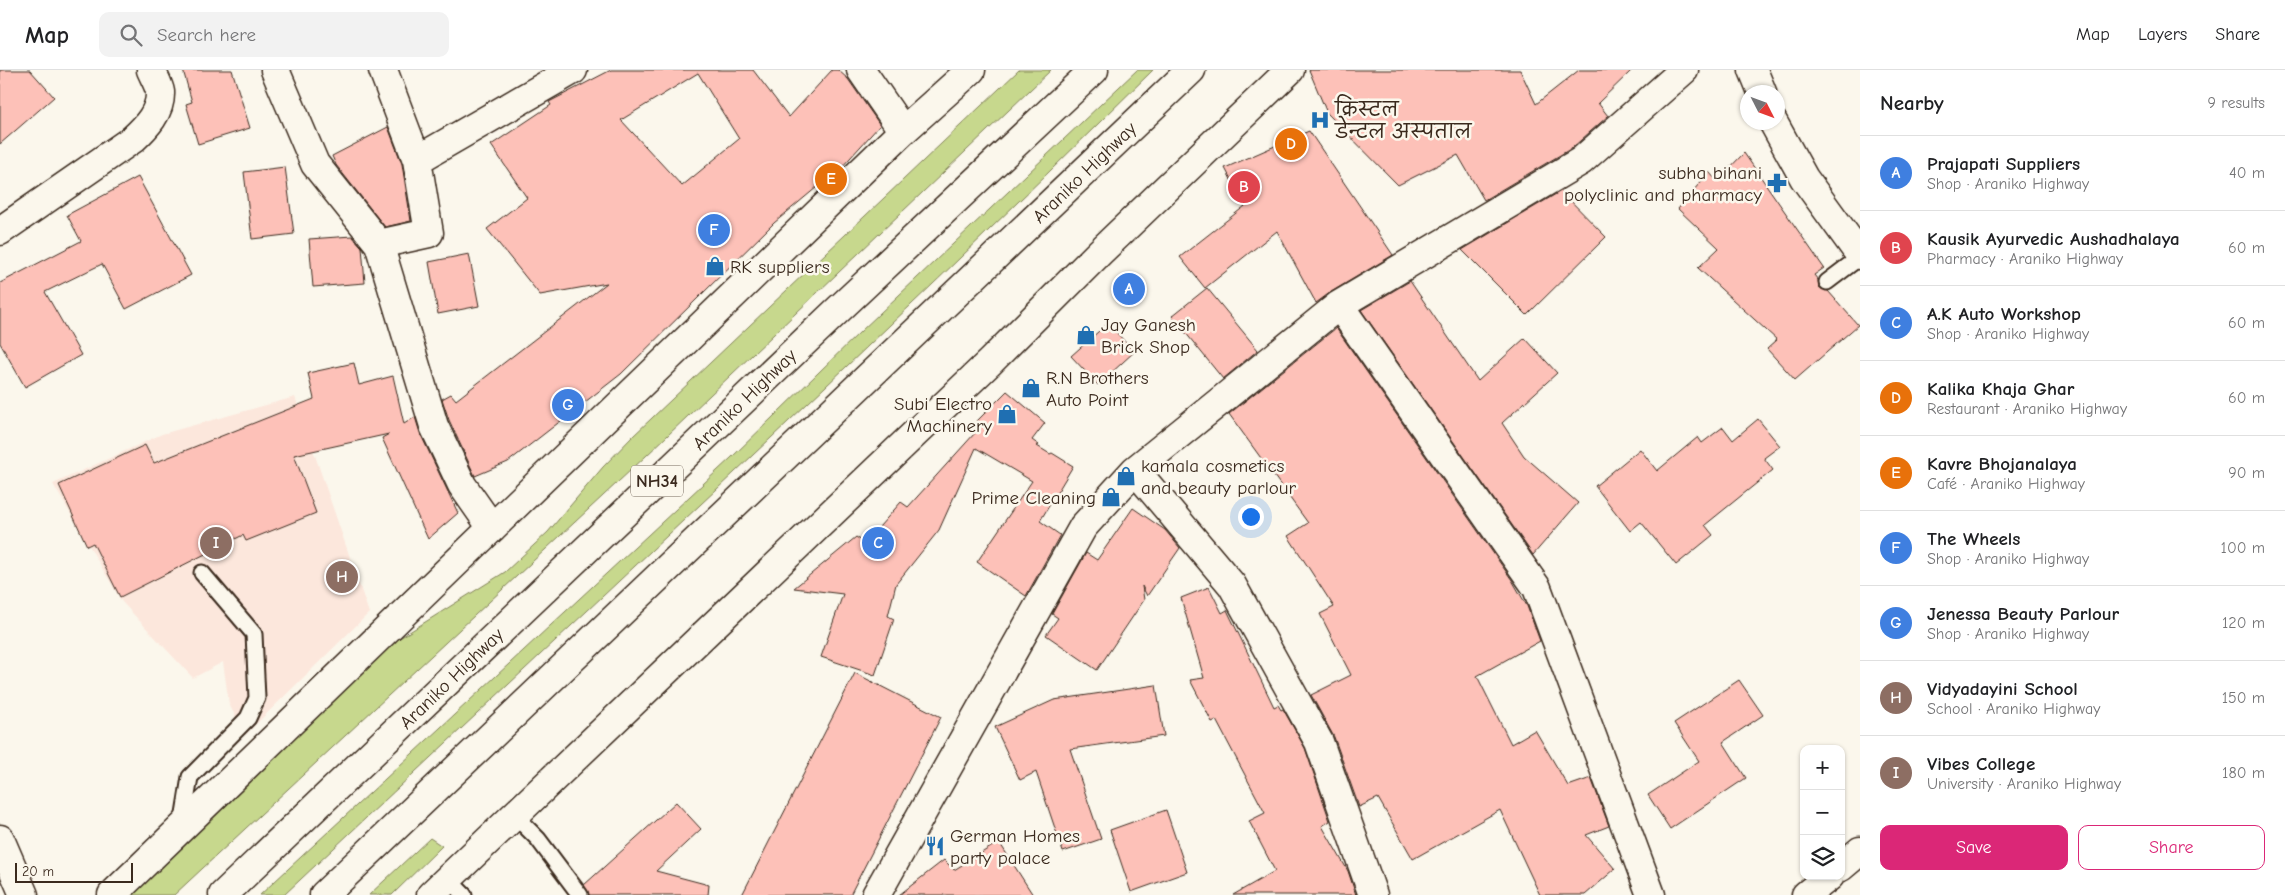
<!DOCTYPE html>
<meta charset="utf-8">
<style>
:root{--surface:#fff;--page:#f2f2f2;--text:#202124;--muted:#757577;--line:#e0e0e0;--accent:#db2777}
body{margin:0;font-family:"Comic Neue","Playpen Sans Deva",sans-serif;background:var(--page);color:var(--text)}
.controls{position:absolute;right:15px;bottom:15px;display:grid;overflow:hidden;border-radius:10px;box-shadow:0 1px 4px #0004}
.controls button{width:45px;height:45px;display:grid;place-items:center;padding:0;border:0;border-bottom:1px solid var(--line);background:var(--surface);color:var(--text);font:25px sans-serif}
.compass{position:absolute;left:1740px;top:15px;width:45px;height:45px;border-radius:50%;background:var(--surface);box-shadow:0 1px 4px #0004;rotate:132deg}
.scale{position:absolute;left:15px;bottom:12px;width:118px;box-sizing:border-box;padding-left:5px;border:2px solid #3b2a1e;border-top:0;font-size:14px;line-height:18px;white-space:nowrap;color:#3b2a1e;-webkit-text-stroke:4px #fbf7ec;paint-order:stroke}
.you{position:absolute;left:1250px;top:446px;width:18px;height:18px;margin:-12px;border:4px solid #fff;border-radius:50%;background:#1a73e8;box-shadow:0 0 0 8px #1a73e833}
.badge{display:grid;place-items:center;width:32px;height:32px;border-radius:50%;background:var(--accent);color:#fff;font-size:16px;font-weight:700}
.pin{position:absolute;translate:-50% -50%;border:2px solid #fff;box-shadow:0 1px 5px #0006}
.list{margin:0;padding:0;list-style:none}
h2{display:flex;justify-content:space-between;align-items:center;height:65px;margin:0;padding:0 20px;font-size:21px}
h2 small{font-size:16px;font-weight:400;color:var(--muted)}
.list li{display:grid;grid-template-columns:32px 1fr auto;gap:15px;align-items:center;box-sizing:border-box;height:75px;padding:0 20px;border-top:1px solid var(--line)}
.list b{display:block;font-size:19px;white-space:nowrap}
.list p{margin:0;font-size:16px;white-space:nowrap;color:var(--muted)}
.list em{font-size:16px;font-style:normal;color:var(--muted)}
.actions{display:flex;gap:10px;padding:15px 20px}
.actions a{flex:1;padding:11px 0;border:1px solid var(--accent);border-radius:10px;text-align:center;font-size:18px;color:var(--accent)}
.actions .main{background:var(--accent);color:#fff}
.icon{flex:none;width:28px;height:28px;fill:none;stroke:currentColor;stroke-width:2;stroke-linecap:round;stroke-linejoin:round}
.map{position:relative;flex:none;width:1860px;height:825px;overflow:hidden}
header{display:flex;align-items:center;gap:30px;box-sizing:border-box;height:70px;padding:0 25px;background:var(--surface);border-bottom:1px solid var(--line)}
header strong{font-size:24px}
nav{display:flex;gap:28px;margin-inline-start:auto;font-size:18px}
.search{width:350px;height:45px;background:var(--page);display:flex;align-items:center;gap:12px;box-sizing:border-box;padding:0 18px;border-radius:10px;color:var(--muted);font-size:19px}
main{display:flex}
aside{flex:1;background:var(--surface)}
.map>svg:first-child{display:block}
</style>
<header>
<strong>Map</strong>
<div class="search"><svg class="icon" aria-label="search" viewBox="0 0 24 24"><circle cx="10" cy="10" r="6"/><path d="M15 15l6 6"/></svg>Search here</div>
<nav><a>Map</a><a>Layers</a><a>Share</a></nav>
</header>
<main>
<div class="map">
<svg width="1860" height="825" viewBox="0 0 1860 825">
<rect width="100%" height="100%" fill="#fbf7ec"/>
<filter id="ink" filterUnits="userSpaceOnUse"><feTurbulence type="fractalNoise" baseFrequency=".02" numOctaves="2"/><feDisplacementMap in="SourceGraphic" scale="10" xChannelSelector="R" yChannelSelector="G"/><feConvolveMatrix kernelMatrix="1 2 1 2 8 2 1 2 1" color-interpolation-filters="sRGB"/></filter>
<g filter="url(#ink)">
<path fill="#fce7dc" d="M295 327 369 543 245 665 229 634 223 592 193 608 122 532 53 414 162 364Z"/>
<path fill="#c7d88d" stroke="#818156" d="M1019 0H1051L646 386 174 825H133L395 571 505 502 548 462 603 397 633 366Z
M1137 0H1153C869 281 575 551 284 825H260L731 388 861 261Z
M430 768 442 776 392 825H369Z"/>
<path fill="#fdc1b8" stroke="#3b2a1e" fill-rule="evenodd" d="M0 0H30L54 27 0 74Z
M183 0H232L250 58 198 74 186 34 192 32Z
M611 0H753L789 47 832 0H838L848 9 880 55 831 109 829 107 774 153 621 304 508 392 475 406 449 350 442 329 451 324 456 330 607 213 540 225 487 159 527 128 491 75 551 35 549 32ZM698 3 739 69 682 116 621 50Z
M1309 0H1520L1536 34 1579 0H1632L1598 33 1608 46 1572 78 1484 130 1458 85 1398 115 1327 43Z
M388 57 402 94 411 151 385 157 336 95 332 86Z
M1309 61 1393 185 1331 222 1316 233 1277 161 1205 218 1180 187 1245 136 1225 98Z
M1744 83 1824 198 1814 205 1818 210 1819 217 1828 221 1858 255 1795 310 1767 279 1777 270 1698 198 1719 178 1678 139 1709 102 1717 111Z
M285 97 294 164 252 169 244 102Z
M138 107 191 205 126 239 102 194 45 222 81 285 25 317 0 273V213L81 171 67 145Z
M1561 121 1606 167 1527 245 1462 180Z
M352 166 362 177 365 213 313 217 309 169Z
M469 184 479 236 438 244 429 192Z
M1410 211 1478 311 1525 268 1557 303 1502 353 1524 386 1578 433 1533 485 1361 240Z
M1207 218 1258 280 1223 309 1172 246Z
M1108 253 1134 282 1098 315 1071 286Z
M1336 258 1512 510 1527 536 1540 571 1477 606 1511 674 1535 660 1568 716 1591 708 1609 756 1586 765 1615 799 1585 825H1540L1500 740 1413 789 1378 728 1359 737 1334 667 1311 625 1351 605 1320 544 1334 537 1288 466 1308 453 1229 344Z
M354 293 359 315 393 306 404 354 415 347 420 363 458 443 428 469 382 368 389 364 294 385 316 443 246 471 243 465 120 527 93 473 87 476 59 415 145 375 154 393 314 329 308 303Z
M1007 321 1045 353 1032 370 1039 375 1037 376 1050 384 1052 383 1073 396 1040 451 1060 465 1026 526 977 492 1032 411 976 378 939 460 896 514 888 546 894 549 875 605 821 587 843 524 794 518 856 467 865 473 901 432 908 437 975 363 969 359Z
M1758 349 1780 376 1764 388 1773 400 1705 455 1713 465 1676 495 1641 452 1630 461 1595 416 1640 379 1657 401 1698 367 1702 373 1723 357 1733 370Z
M1133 438 1165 460 1180 478 1147 526 1142 516 1144 530 1097 600 1046 565 1058 548 1052 544 1086 483 1097 490Z
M1209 517 1222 543 1227 540 1274 637 1278 635 1281 640 1283 639 1305 678 1330 751 1322 756 1348 801 1356 825H1233L1275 801 1249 751 1265 743 1216 650 1212 652 1190 610 1204 608 1181 528Z
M855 603 941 647 850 825H742Z
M1739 610 1763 645 1723 672 1746 708 1670 759 1648 725 1699 691 1674 653Z
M1156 615 1164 666 1070 679 1101 769 1063 782 1036 702 1020 710 995 657 1054 630Z
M676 732 701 759 656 801 709 815 708 825H589L584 815Z
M1166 740 1187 802 1131 822 1110 760Z
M999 772 1033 825H899L944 790 954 800Z"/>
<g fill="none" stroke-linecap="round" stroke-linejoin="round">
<defs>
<path id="service" d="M1827 212 1860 187
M514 745 538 769 580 825
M182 756 190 707 248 648 257 628 254 564 202 503
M448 809 464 825"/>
<path id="minor" d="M275 0 315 94 379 174
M383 0 417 90 429 163 379 174 434 356 462 415 492 458
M861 0 903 61
M417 90 573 0
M0 161 133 69C146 57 161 42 160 22 159 15 154 7 151 0
M1339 235 1537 518 1651 825
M1135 400 1232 515 1319 672 1373 825
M0 769 24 825
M1841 797 1860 781
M112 825 903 61 971 0
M431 825 990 292 1100 182 1290 0
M876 825 1083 457 1135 400 1339 235 1581 91 1684 0
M1806 825 1830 806"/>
<path id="secondary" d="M1753 0 1762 22
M1773 52 1804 108 1860 185"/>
<path id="trunk" d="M223 825 839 239 1094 0
M324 825 1191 0"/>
</defs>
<use href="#service" stroke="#3b2a1e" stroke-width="19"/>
<use href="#minor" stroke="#3b2a1e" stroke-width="31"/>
<use href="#secondary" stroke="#3b2a1e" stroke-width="31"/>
<use href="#trunk" stroke="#3b2a1e" stroke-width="31"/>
<use href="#service" stroke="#fbf7ec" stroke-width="15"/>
<use href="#minor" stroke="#fbf7ec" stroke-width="28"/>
<use href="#secondary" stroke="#fbf7ec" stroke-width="28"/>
<use href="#trunk" stroke="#fbf7ec" stroke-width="28"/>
</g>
</g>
<defs>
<symbol id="hospital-bare" viewBox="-9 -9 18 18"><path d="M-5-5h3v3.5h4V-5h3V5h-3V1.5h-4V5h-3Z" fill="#1f6fb2" stroke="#fbf7ec" stroke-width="2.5" paint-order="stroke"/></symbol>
<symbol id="pharmacy-bare" viewBox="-9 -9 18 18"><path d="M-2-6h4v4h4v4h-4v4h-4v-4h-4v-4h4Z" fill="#1f6fb2" stroke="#fbf7ec" stroke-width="2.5" paint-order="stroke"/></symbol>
<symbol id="shop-bare" viewBox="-9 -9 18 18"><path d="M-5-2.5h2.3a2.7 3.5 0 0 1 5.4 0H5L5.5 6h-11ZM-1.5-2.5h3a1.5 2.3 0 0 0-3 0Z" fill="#1f6fb2" stroke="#fbf7ec" stroke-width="2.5" paint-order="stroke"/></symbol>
<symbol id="restaurant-bare" viewBox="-9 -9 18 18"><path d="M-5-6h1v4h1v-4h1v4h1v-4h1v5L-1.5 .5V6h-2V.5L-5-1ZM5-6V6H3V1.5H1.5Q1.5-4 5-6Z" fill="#1f6fb2" stroke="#fbf7ec" stroke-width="2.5" paint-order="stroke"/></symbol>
</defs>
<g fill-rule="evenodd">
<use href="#hospital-bare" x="1306" y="36" width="28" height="28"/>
<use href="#pharmacy-bare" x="1763" y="99" width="28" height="28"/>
<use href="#shop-bare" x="701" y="182" width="28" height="28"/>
<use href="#shop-bare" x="1072" y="251" width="28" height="28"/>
<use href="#shop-bare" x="1017" y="304" width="28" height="28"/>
<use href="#shop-bare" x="993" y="330" width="28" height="28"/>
<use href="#shop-bare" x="1112" y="392" width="28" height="28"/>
<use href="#shop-bare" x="1097" y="413" width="28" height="28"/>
<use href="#restaurant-bare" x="921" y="762" width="28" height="28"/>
</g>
<g text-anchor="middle" stroke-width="5" stroke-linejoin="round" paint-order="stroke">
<rect fill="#fbf7ec" stroke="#75685c" stroke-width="1" x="631" y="395.5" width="52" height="31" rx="4"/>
<g font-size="18" font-weight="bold" fill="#3b2a1e">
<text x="657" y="417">NH34</text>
</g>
<g font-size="19" fill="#3b2a1e" stroke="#fbf7ec" text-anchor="start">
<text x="1335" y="46">क्रिस्टल<tspan x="1335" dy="22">डेन्टल अस्पताल</tspan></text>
<text x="1762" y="109" text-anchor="end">subha bihani<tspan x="1762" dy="22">polyclinic and pharmacy</tspan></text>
<text x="730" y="203">RK suppliers</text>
<text x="1101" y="261">Jay Ganesh<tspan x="1101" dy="22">Brick Shop</tspan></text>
<text x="1046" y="314">R.N Brothers<tspan x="1046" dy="22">Auto Point</tspan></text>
<text x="992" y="340" text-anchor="end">Subi Electro<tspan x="992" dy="22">Machinery</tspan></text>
<text x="1141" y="402">kamala cosmetics<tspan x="1141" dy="22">and beauty parlour</tspan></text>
<text x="1096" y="434" text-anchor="end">Prime Cleaning</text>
<text x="950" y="772">German Homes<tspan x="950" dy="22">party palace</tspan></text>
</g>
<g font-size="19" fill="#3b2a1e" stroke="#fbf7ec">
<text transform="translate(1084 102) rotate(-44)" y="7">Araniko Highway</text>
<text transform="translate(744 329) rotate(-44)" y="7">Araniko Highway</text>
<text transform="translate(451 608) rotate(-44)" y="7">Araniko Highway</text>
</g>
</g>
</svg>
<div class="controls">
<button>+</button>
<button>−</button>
<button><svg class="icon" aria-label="layers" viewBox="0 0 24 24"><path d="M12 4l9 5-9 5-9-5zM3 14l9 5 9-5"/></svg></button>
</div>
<svg class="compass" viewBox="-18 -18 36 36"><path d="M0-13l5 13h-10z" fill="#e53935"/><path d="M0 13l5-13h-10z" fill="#757577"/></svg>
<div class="scale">20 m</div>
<div class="you"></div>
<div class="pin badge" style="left:1129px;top:219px;background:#3f7fe0">A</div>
<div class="pin badge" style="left:1244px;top:117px;background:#e0444e">B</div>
<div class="pin badge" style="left:878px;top:473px;background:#3f7fe0">C</div>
<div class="pin badge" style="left:1291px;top:74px;background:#e8710a">D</div>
<div class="pin badge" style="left:831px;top:109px;background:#e8710a">E</div>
<div class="pin badge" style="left:714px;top:160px;background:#3f7fe0">F</div>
<div class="pin badge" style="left:568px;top:335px;background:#3f7fe0">G</div>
<div class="pin badge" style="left:342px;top:507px;background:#8d6e63">H</div>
<div class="pin badge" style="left:216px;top:473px;background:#8d6e63">I</div>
</div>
<aside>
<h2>Nearby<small>9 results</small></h2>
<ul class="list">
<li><span class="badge" style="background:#3f7fe0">A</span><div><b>Prajapati Suppliers</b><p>Shop · Araniko Highway</p></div><em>40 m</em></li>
<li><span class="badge" style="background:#e0444e">B</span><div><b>Kausik Ayurvedic Aushadhalaya</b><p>Pharmacy · Araniko Highway</p></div><em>60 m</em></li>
<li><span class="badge" style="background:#3f7fe0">C</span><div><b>A.K Auto Workshop</b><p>Shop · Araniko Highway</p></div><em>60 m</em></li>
<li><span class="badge" style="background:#e8710a">D</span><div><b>Kalika Khaja Ghar</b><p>Restaurant · Araniko Highway</p></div><em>60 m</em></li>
<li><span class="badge" style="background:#e8710a">E</span><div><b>Kavre Bhojanalaya</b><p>Café · Araniko Highway</p></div><em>90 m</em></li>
<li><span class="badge" style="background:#3f7fe0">F</span><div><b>The Wheels</b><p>Shop · Araniko Highway</p></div><em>100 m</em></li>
<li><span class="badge" style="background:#3f7fe0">G</span><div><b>Jenessa Beauty Parlour</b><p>Shop · Araniko Highway</p></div><em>120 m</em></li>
<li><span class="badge" style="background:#8d6e63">H</span><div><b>Vidyadayini School</b><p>School · Araniko Highway</p></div><em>150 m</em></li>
<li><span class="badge" style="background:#8d6e63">I</span><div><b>Vibes College</b><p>University · Araniko Highway</p></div><em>180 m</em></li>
</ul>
<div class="actions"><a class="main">Save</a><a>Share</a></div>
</aside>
</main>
